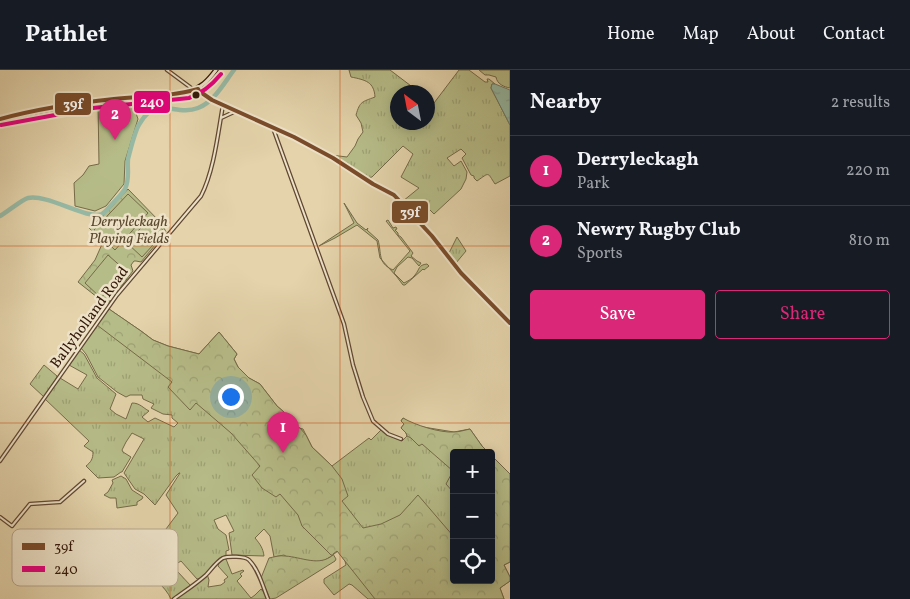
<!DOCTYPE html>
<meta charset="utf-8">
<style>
:root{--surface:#171b24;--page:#242831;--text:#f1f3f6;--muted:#9ea1a6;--line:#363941;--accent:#db2777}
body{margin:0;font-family:Vollkorn,serif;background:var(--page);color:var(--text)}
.controls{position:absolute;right:15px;bottom:15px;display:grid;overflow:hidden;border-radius:5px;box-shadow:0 2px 12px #0003}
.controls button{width:45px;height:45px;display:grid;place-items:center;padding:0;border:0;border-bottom:1px solid var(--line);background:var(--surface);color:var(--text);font:25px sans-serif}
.compass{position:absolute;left:390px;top:15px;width:45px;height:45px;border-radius:50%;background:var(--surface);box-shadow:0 2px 12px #0003;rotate:328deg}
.you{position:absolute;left:230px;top:326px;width:18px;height:18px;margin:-12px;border:4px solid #fff;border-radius:50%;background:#1a73e8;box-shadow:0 0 0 8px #1a73e833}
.badge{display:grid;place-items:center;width:32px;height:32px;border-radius:50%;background:var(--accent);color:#fff;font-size:16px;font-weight:700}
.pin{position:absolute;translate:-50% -41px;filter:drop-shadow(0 1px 2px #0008)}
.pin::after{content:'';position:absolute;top:26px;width:18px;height:15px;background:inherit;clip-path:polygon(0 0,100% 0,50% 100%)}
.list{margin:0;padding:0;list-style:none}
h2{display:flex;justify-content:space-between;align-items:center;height:65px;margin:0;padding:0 20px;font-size:21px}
h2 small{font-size:16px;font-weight:400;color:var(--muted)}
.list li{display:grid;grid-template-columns:32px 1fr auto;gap:15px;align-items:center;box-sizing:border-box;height:70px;padding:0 20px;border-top:1px solid var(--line)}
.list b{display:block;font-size:19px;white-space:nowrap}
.list p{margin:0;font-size:16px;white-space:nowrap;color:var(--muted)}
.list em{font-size:16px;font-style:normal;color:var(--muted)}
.actions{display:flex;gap:10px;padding:15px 20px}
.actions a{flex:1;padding:11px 0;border:1px solid var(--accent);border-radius:5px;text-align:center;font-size:18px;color:var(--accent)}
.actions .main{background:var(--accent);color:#fff}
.icon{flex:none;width:28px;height:28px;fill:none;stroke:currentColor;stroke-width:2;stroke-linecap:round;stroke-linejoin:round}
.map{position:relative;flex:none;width:510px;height:529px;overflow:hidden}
header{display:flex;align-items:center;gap:30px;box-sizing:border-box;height:70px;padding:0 25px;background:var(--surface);border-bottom:1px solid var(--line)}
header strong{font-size:24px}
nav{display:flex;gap:28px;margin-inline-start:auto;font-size:18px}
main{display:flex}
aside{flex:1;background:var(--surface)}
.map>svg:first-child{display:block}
</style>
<header>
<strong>Pathlet</strong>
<nav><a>Home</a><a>Map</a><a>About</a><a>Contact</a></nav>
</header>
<main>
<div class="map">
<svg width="510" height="529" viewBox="0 0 510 529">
<defs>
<pattern id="grass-tufts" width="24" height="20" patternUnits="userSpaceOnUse" patternTransform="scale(1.25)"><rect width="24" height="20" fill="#b6bc88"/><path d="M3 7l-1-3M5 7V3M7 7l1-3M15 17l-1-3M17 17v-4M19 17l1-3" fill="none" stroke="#9da174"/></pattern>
<pattern id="park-crowns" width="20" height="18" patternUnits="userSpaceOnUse" patternTransform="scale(1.25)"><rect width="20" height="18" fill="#b6bc88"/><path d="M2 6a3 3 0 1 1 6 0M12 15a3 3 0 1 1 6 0" fill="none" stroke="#9da174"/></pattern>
<pattern id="water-ripples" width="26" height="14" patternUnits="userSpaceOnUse" patternTransform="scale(1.25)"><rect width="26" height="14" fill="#97b9a4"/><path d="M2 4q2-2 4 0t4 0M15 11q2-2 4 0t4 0" fill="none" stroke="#839e8c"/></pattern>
</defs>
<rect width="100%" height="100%" fill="#e4d3ab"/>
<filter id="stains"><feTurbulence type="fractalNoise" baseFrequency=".004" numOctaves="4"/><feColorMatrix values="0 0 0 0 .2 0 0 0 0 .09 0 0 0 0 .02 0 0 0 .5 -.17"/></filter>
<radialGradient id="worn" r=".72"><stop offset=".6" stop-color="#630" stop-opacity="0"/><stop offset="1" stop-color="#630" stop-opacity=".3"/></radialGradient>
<path fill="url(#grass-tufts)" stroke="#756a48" d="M349 0H390L419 22H398V52H428V29L434 33 459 0H469L485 12H488L487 9H489L495 14H492L491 18 510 55V106L495 114C487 102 490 102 477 111L474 108V106L471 105 462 88 466 84 461 79 447 88 454 96 461 91 467 102 466 109 461 119 434 144 424 134 414 144 403 131 419 118 401 107 413 84 403 76 372 107 367 108 331 85 347 87 355 76 358 69 363 62 361 53 356 45C360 31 362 32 375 27 374 12 366 10 351 7Z
M479 0H510V18C504 17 497 14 496 7L489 5H485Z
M344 133 357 153 366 160 368 158 367 160 378 170C382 183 377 193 393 200L410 181 386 151 388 150 393 158 396 157 397 159 395 160 398 163V165L401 167 413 183 411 186 417 191 421 193 419 196 412 188 408 187 397 197 394 203 404 213C408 211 412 209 415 205 420 199 418 195 427 194L429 196 424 200 423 199 405 215H403L397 207 380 188 377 171 357 155 335 168 319 176 354 153Z
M457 167 466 181 456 193 450 186 449 183Z
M109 239 141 261 153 270 168 276 199 284 219 262 237 284 234 289 238 297 249 308 260 314 277 336 284 342 288 352 292 356 303 359 312 377 332 396 369 368 371 370 381 360H383L390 366 402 371 407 366 406 363 401 358 404 354 401 351 403 348 412 354 423 357 454 362 470 359 482 376 489 383H454V510H491V385L510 404V492L504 495 510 507V511L500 518 504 529H368L352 515 349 514 334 525 324 513V509L346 495 345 491 338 481 330 487 323 491 324 497 313 504 284 485 274 487 270 466 264 459 255 468C260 474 263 478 264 486L232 485 229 463 234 461 226 445 214 450 218 459 226 465 229 480 226 481V485L222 488 201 508 197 509 181 491 173 496 175 501H177L191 516 173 529H171C165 516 152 507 141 497L157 471 178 443 166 425 180 403H179L176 406 155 435 144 424 135 419 124 403 144 369 132 363 126 372 122 380 123 382 131 387 122 402H121L114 407 98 408 86 396C91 392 93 389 93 382L84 376 89 371 45 329 60 308 78 319 87 305 69 295 71 291 79 280 84 284 97 308 116 324 110 339 116 344 126 349 132 333C140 333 143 338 149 341L142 347 148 352 155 348 174 357 178 353 172 348V345L163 344 151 338 154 334 143 329 142 325H130L126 327 117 322 98 307 86 284 81 278Z
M44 295 57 306 56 309 44 327 30 314Z
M121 406 126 409 132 420 143 427 142 429 137 432V435L117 438 116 428H110L104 425 108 422 113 413 112 410Z
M224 489H226L232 504 243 500 244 501 240 504 242 506 237 511 251 528 255 525 261 519 263 521 267 529H176L197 513 207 504 209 510 208 517 221 515 225 512 224 510 228 507 218 496 219 493Z"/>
<path fill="url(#park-crowns)" stroke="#756a48" d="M128 119 162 154 166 162 141 192 136 191H134L131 195 133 201 107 235 78 212 95 190 103 172 89 158 105 144Z
M109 239 141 261 153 270 168 276 199 284 219 262 237 284 234 289 238 297 249 308 260 314 277 336 284 342 288 352 292 356 300 358 306 365 312 377 332 396 342 409 348 426 342 431 363 458 381 454 400 445 418 425 454 467V510H491V385L510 404V492L504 495 510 507V511L500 518 504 529H375L337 481 333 484 336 489 335 491 276 528 270 529 261 508 269 488C274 487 280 485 285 486 302 487 319 497 333 485H331L302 456 298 445 280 424 276 427 262 418 252 405 260 396 231 363 196 333 190 340 168 317 172 312 97 255Z
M403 348C415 355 440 363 454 362 459 362 465 360 470 359L482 376 489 383H454V423L446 414 453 401 422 374 419 376 411 368 407 366 406 363 401 358 404 354 401 351Z"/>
<path fill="#b6bc88" stroke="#756a48" d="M131 29 138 49 125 91 124 114 106 136 95 141 75 136 74 113 83 105 89 96 99 94 98 34 113 33Z
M128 124 148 143 115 180 94 160Z
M150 148 165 162 142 187 127 173Z
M108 185 125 200 101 228 85 213Z"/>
<path fill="url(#water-ripples)" stroke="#6f7966" d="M492 14H495L510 20V55L491 18Z"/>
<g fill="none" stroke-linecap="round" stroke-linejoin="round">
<path stroke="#97b9a4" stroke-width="4.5" d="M0 146C7 142 23 129 28 128 49 124 86 150 102 144 106 142 109 137 113 133 117 129 122 124 125 119 130 109 127 99 128 89 130 81 136 58 140 53 157 24 175 47 198 38 214 32 224 13 234 0"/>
<defs>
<path id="street" d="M167 0 190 17 193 20
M221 48 236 41
M273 58 344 254 353 295 363 327 373 351 388 364 401 369
M0 391 117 225 201 126C214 101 218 63 223 35
M0 447 12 456 30 434 60 432 84 411
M174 529C185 521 196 514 206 505 211 500 216 492 223 488 228 486 245 486 249 490 259 500 263 517 268 529"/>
<path id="secondary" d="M198 19 199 21 212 30 294 67 333 88 373 114 394 125 432 166 461 203 510 253
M0 49 30 43 92 32 188 22C201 18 208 11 216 0"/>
</defs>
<use href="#street" stroke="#604732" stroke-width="4.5"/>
<use href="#secondary" stroke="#341809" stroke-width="5.5"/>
<use href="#street" stroke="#ede2c8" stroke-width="2"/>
<use href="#secondary" stroke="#ede2c8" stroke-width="3"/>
<defs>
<path id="bus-1" d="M0 49C37 39 75 33 114 29 142 26 170 27 198 19L199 21 212 30 294 67 333 88 373 114 394 125 432 166 461 203 510 253"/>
<path id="bus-2" d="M1 55 93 38 189 28C203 23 212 15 221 4"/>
</defs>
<use href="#bus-1" stroke="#ede2c8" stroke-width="8"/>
<use href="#bus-2" stroke="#ede2c8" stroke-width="8"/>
<use href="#bus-1" stroke="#7a4b2a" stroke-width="4"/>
<use href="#bus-2" stroke="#e5007d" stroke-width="4"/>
</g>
<path fill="none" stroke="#cd4f0c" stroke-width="1" stroke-opacity="0.55" d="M170 0V529M340 0V529M0 176H510M0 353H510"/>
<circle fill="#341809" stroke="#ede2c8" stroke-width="2" cx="196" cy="25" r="4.5"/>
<g text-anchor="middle" stroke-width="5" stroke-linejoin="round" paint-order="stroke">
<g font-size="15" font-style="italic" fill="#5b492f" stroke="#ede2c8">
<text x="129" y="156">Derryleckagh<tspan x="129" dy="17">Playing Fields</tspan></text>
</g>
<g font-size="15" fill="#341809" stroke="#ede2c8">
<text transform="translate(89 247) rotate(-54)" y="5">Ballyholland Road</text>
</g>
</g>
<rect x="12" y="459" width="166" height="57" rx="8" fill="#ede2c8" stroke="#b6a58f" stroke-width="1"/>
<rect x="22" y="473" width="23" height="7" fill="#7a4b2a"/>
<rect x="22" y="496" width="23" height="6" fill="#e5007d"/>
<g font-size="14" fill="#341809">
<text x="54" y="481">39f</text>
<text x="54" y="504">240</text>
</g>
<g stroke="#ede2c8" stroke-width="2">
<rect x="133" y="20" width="38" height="24" rx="5" fill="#e5007d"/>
<rect x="54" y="22" width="38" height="24" rx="5" fill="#7a4b2a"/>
<rect x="391" y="130" width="38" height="24" rx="5" fill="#7a4b2a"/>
</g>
<g font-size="14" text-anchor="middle" font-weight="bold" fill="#fff">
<text x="152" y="37">240</text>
<text x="73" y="39">39f</text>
<text x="410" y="147">39f</text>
</g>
<rect width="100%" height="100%" filter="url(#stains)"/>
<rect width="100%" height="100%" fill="url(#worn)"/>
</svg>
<div class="controls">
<button>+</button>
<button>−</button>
<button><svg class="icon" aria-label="locate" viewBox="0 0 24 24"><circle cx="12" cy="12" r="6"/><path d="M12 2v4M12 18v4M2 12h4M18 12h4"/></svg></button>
</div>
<svg class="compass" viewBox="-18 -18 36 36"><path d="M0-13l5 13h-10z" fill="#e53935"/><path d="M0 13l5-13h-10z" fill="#9ea1a6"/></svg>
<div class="you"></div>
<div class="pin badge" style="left:283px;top:383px">1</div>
<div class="pin badge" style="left:115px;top:70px">2</div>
</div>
<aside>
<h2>Nearby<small>2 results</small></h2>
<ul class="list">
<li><span class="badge">1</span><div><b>Derryleckagh</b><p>Park</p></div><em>220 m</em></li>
<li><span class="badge">2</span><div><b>Newry Rugby Club</b><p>Sports</p></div><em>810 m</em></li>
</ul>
<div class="actions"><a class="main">Save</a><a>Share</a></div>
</aside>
</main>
